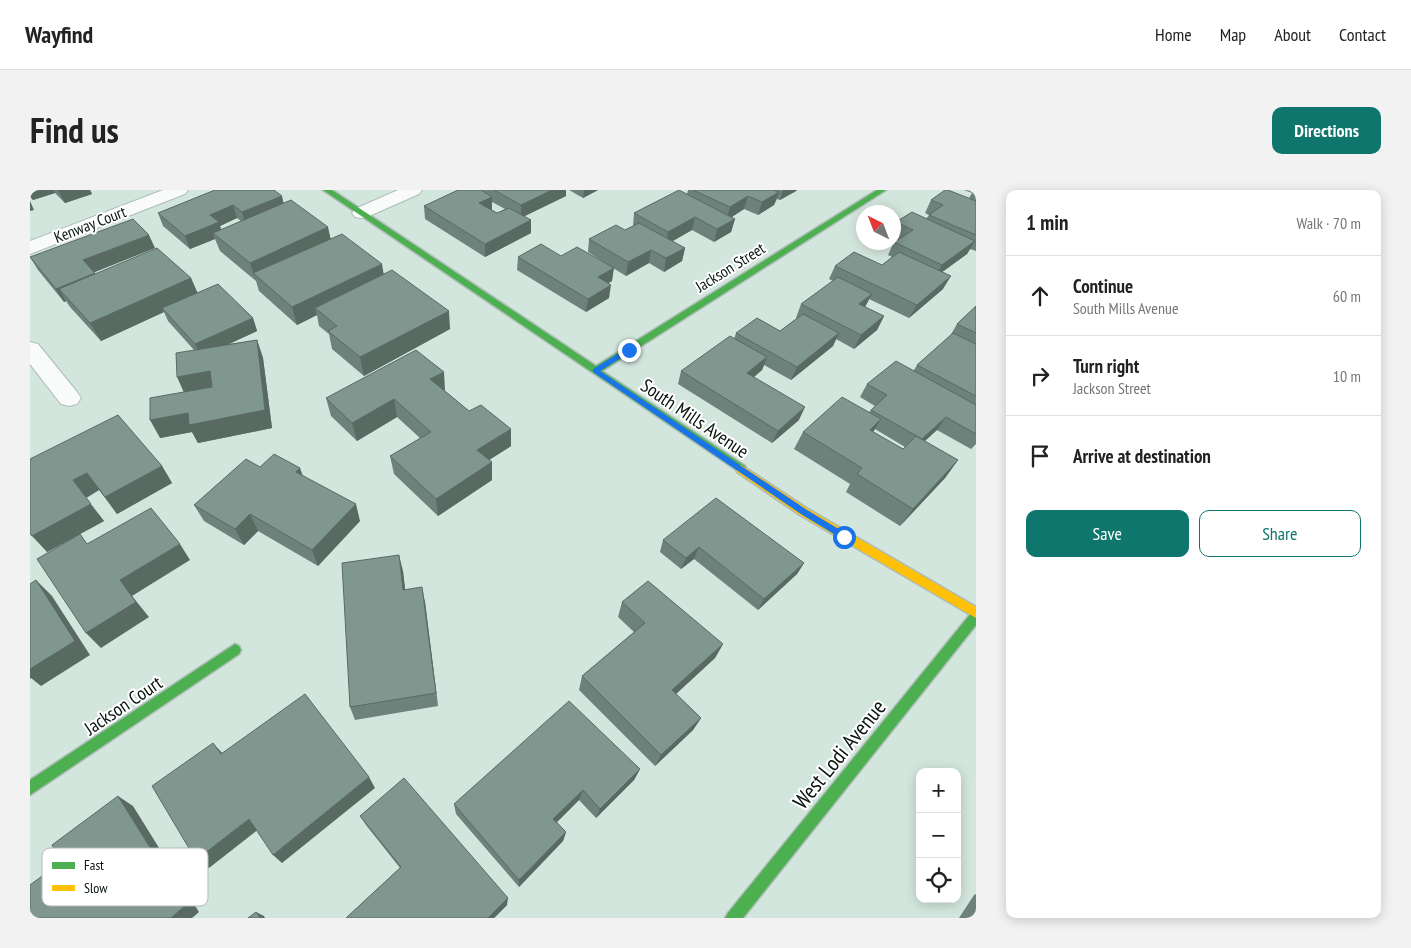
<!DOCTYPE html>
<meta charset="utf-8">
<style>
:root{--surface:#fff;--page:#f2f2f2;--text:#222;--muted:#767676;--line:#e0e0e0;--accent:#0f766e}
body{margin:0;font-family:"PT Sans Narrow",sans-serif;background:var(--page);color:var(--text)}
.controls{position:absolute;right:15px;bottom:15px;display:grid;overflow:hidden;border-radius:10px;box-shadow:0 2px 12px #0003}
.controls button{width:45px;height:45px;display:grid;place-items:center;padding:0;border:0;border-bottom:1px solid var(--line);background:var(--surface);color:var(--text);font:25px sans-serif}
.compass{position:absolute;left:826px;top:15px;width:45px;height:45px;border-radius:50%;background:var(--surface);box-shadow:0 2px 12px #0003;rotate:318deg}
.stop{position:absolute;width:15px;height:15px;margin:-11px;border:4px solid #1a73e8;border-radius:50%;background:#fff}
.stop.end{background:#1a73e8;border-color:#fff;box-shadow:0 1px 5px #0008}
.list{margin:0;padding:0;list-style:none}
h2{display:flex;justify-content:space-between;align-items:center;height:65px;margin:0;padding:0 20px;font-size:21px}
h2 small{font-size:16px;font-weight:400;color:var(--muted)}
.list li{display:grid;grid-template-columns:32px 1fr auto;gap:15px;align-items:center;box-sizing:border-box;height:80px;padding:0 20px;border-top:1px solid var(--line)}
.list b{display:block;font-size:19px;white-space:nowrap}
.list p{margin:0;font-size:16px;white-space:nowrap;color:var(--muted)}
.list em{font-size:16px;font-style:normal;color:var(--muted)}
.actions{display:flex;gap:10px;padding:15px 20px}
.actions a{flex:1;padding:11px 0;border:1px solid var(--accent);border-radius:10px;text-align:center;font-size:18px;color:var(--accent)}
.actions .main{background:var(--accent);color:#fff}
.icon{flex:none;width:28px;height:28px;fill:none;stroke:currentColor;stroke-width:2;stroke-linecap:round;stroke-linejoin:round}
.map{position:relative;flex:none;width:946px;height:728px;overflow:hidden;border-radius:10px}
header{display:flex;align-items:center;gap:30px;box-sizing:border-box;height:70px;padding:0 25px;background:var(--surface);border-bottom:1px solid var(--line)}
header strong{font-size:24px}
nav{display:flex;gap:28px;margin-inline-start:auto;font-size:18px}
.intro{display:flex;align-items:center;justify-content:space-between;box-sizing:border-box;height:120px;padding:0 30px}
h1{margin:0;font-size:35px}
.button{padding:12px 22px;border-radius:10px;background:var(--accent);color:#fff;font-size:18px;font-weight:700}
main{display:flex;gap:30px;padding:0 30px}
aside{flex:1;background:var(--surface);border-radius:10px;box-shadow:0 2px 12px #0003}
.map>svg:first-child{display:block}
</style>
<header>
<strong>Wayfind</strong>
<nav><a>Home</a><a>Map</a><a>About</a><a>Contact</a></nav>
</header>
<div class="intro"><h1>Find us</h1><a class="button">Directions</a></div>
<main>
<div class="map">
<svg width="946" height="728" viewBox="0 0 946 728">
<rect width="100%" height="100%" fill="#d3e6dd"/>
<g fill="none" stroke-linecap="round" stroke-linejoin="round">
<defs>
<path id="street" d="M133 0H158L155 4 0 64V51Z
M368 0H392L389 4 337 27 331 28 325 27 322 23 325 19Z
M0 152 8 154 47 202 51 208 47 214 39 216 31 214 0 174Z"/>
<path id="fast" d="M293 0H302L566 176 847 0H856L572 181 715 276 716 279 711 283Z
M946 421V435L713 728H695L698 723 942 422Z
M205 454 209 456 211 460 209 464 0 605V590Z"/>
<path id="slow" d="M711 275 778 319 946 417V428L770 325 707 282 706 279Z"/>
</defs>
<use href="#street" stroke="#adbcb5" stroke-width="2"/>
<use href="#fast" stroke="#adbcb5" stroke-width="3"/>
<use href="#slow" stroke="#adbcb5" stroke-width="3"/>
<use href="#street" fill="#f8fbfa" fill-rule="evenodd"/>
<use href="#fast" fill="#4caf50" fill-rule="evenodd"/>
<use href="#slow" fill="#ffc107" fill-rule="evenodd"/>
</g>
<path fill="#6d827a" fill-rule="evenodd" d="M0 0H60L62 4 35 13 25 3 3 10 0 7Z
M185 0 254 13 301 49 354 84 420 139 334 186 302 159 299 144 289 136 287 125 267 135 229 101 226 91 190 61 185 49 160 59 133 36 128 23ZM207 28 211 31 191 40 190 36Z
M428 0H536V6L494 26 501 30V43L455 67 395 29 394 16ZM462 12 475 19 467 23 461 20H462Z
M539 0H568L553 8Z
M658 0H767L766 1 750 10 747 9 744 15 728 25 714 19 701 27 705 29 701 42 684 52 662 40 642 51 655 58 652 71 634 82 619 73 596 86 583 78 582 91 578 93 579 108 556 122 487 80 488 67 531 66 577 74 558 62 559 49 595 40 603 36 604 23 657 4Z
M934 0H946V61L940 59 937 64 912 82 913 99 879 128 839 109 835 117 854 126 847 140 824 159 806 149 803 156 761 190 734 175 732 180 724 187 769 230 742 253 648 194 651 181 704 149 706 143 750 141 767 128H766L771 114 803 91 799 89 805 76 852 75 862 67 858 65 864 52 868 49 864 47V38L866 32 896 29 899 25 895 23 901 10 939 8 942 3Z
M125 58 64 82 65 84 161 88 167 103 223 128 227 141 199 154 227 150 233 168 242 238 168 253 162 242 130 248 154 202 164 160 138 131 134 122 71 151 40 117 36 111 34 112 8 80 0 67Z
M946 116V254L941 259 907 240 894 251 928 270 915 288 870 336 816 302 820 294 764 259 773 242 839 222 845 216 830 207 837 194 884 180 887 175 920 146 927 134ZM845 239 875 257 873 259 843 242Z
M414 200 481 256 459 270 462 272V290L408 326 364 284 360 266 390 248 367 227 327 251 301 226 296 208 415 200Z
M0 269 132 276 142 293 87 324 69 300 56 308 74 331 17 362Z
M230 277 273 286 330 331 288 376 228 341 214 355 174 331 164 315Z
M633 350 774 373 767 384 728 420 664 369 651 379 630 362Z
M373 381 375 400 395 412 408 516 325 530 320 517Z
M592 412 693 454 685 468 646 504 671 528 663 540 625 576 549 500 552 486 604 442 588 427Z
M610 579 604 590 566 628 549 610 527 632 536 642 533 651 489 697 426 624 424 614Z
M330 626 477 715 464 728H316L370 678 336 635Z
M946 704V728H929L944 705Z"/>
<path fill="#596a63" d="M0 0H24L25 3 3 10 0 5Z
M28 0H60L62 4 35 13Z
M522 0H536V6L491 28V15Z
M554 0H568L553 8Z
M753 0H767L766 1 750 10Z
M749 2 744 15 728 25 732 12Z
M252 6 255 19 216 35 212 22Z
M718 6 714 19 696 31 700 17Z
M462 7V20L450 26 449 13Z
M0 11 4 20 0 21Z
M203 15 207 28 190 36 193 45 183 43 185 49 160 59 155 46 180 25Z
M665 27 662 40 636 55 638 42Z
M705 29 701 42 684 52 687 39Z
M501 30V43L455 67V54Z
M298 37 302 55 223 83 226 91 220 73Z
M119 45 125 58 60 84 53 70Z
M945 51 937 64 904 88 912 75Z
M655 58 652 71 634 82 636 68Z
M621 60 619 73 596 86 598 72Z
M352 74 355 92 285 118 287 125 267 135 262 117Z
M584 78 582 91 566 100 568 87Z
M65 83 29 99 36 111 34 112 26 99Z
M921 86 913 99 879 128 887 115Z
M161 88 169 106 132 118 134 122 71 151 60 133Z
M581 95 579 108 556 122 558 109Z
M842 104 835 117 829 114Z
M419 121 420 139 334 186 330 167Z
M854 126 847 140 824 159 831 145Z
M223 128 227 141 171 167 165 154Z
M809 143 803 156 761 190 767 177Z
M227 150 233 168 242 238 168 253 162 242 130 248 120 230 158 223Z
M737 167 732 180 713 196 717 183Z
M180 181 188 199 155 205 147 187Z
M414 182 415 200 402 207 400 189Z
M364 209 367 227 327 251 322 233Z
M775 217 769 230 742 253 748 241Z
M916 227 907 240 883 262 891 250Z
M851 229 840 247V240Z
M481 239V256L448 277 447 260Z
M928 270 915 288 870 336 883 319Z
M462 272V290L408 326 406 309Z
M132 276 142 293 87 324 75 307Z
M270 278 276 295 266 282Z
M57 283 69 300 56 308 74 331 17 362 2 346 43 290Z
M326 314 330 331 288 376 282 360Z
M220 324 228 341 214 355 205 339Z
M150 354 160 370 102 406 119 427 71 458 56 443 90 390Z
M669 357 664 369 651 379 656 368Z
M369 365 373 381 377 415 373 400Z
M774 373 767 384 728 420 734 409Z
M6 390 22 406 60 465 11 496 1 488 0 489V479Z
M392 397 395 412 408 516 406 503Z
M693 454 685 468 635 514 642 500Z
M671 528 663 540 625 576 631 565Z
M183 553 194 565 191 564Z
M610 579 604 590 566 628 570 619Z
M339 587 345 598 252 673 243 665Z
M553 600 549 610 521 638 523 629Z
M88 606 103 616 169 722 162 728H141Z
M219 629 230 638 179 678 166 670Z
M536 642 533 651 489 697V690Z
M478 708 477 715 464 728H458Z
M226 722 234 726 235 728H230Z"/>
<path fill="#7f978e" stroke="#596a63" d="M185 0H244L252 6 212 22 203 15 180 25 189 32 155 46 128 23Z
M428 0H451L462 7 449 13 467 23 479 18 501 30 455 54 394 16Z
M464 0H522L491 15Z
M649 0 705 29 687 39 665 27 638 42 604 23Z
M663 0H743L749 2 732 12 718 6 700 17Z
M915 0H918L946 11V45L899 25 913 15 901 10Z
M261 10 298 37 220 73 183 43Z
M882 22 945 51 912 75 864 52 883 40 866 32Z
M103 29 119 45 53 70 65 83 26 99 0 67Z
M609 33 655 58 636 68 621 60 598 72 559 49 586 35 595 40Z
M312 44 352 74 262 117 223 83Z
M511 54 531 66 547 57 584 78 568 87 581 95 558 109 488 67Z
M127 58 161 88 60 133 29 99Z
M824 62 852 75 869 62 921 86 887 115 805 76Z
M362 80 419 121 330 167 298 141 307 136 285 118Z
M808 87 842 104 829 114 854 126 831 145 771 114Z
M188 94 223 128 165 154 132 118Z
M946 116V143L927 134Z
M773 124 809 143 767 177 706 143 727 128 750 141Z
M923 143 946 154V206L887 175Z
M700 146 737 167 717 183 775 217 748 241 651 181Z
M227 150 235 220 159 235 158 223 120 230V208L182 197 180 181 147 187 146 163Z
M386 160 414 182 400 189 439 221 451 215 481 239 447 260 462 272 406 309 360 266 401 242 364 209 322 233 296 208Z
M866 171 946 215V244L916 227 892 249 841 220 857 205 837 194Z
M812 207 851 229 840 240 873 259 886 246 928 270 883 319 827 284 832 278 773 242Z
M88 225 132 276 75 307 57 283 43 290 61 314 2 346 0 344V269Z
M244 264 270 278 266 282 326 314 282 360 220 324 205 339 164 315 216 269 230 277Z
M686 308 774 373 734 409 669 357 656 368 633 350Z
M121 318 150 354 90 390 106 412 56 443 7 369 50 344 57 354Z
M369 365 373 400 392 397 406 503 320 517 312 373Z
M6 390 45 451 0 479V394Z
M618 391 693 454 642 500 671 528 631 565 552 486 615 433 592 412Z
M275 504 339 587 243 665 219 629 166 670 122 596 183 553 191 564Z
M539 511 610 579 570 619 553 600 523 629 536 642 489 690 424 614Z
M374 588 478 708 458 728H316L371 677 330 626Z
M88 606 156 715 141 728H0V695L31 672 22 655Z
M226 722 230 728H218Z"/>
<path fill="#1a73e8" d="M599 157 602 158V161L570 181 777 320 817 344V349H812L771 324 563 182V179Z"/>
<g text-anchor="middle" stroke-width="4" stroke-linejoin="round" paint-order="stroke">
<g font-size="16" fill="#08140e" stroke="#fff">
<text transform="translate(60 34) rotate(-21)" y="6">Kenway Court</text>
<text transform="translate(700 77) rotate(-32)" y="6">Jackson Street</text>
</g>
<g font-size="19" fill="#08140e" stroke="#fff">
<text transform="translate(665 228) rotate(34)" y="7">South Mills Avenue</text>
<text transform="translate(93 515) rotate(-34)" y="7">Jackson Court</text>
</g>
<g font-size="22" fill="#08140e" stroke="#fff">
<text transform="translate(809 564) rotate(-51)" y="8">West Lodi Avenue</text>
</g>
</g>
<rect x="12" y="658" width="166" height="58" rx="8" fill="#fff" stroke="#b5b8b7" stroke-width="1"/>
<rect x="22" y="672" width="23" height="7" fill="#4caf50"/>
<rect x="22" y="695" width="23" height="6" fill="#ffc107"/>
<g font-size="14" fill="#08140e">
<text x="54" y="680">Fast</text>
<text x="54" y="703">Slow</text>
</g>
</svg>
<div class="controls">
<button>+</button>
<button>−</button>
<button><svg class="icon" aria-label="locate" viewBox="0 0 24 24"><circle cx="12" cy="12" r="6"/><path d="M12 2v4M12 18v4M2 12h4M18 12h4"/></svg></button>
</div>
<svg class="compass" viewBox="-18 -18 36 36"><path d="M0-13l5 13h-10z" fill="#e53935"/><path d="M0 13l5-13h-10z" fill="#767676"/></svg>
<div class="stop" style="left:814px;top:347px"></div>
<div class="stop end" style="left:599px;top:160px"></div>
</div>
<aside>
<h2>1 min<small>Walk · 70 m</small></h2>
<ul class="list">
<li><svg class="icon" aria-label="ahead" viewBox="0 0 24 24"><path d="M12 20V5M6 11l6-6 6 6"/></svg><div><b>Continue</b><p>South Mills Avenue</p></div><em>60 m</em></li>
<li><svg class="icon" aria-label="right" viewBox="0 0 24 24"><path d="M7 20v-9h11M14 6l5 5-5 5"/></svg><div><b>Turn right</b><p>Jackson Street</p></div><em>10 m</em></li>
<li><svg class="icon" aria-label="arrive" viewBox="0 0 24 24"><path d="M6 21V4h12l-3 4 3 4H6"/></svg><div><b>Arrive at destination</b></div></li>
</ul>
<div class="actions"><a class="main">Save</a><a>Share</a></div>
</aside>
</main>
